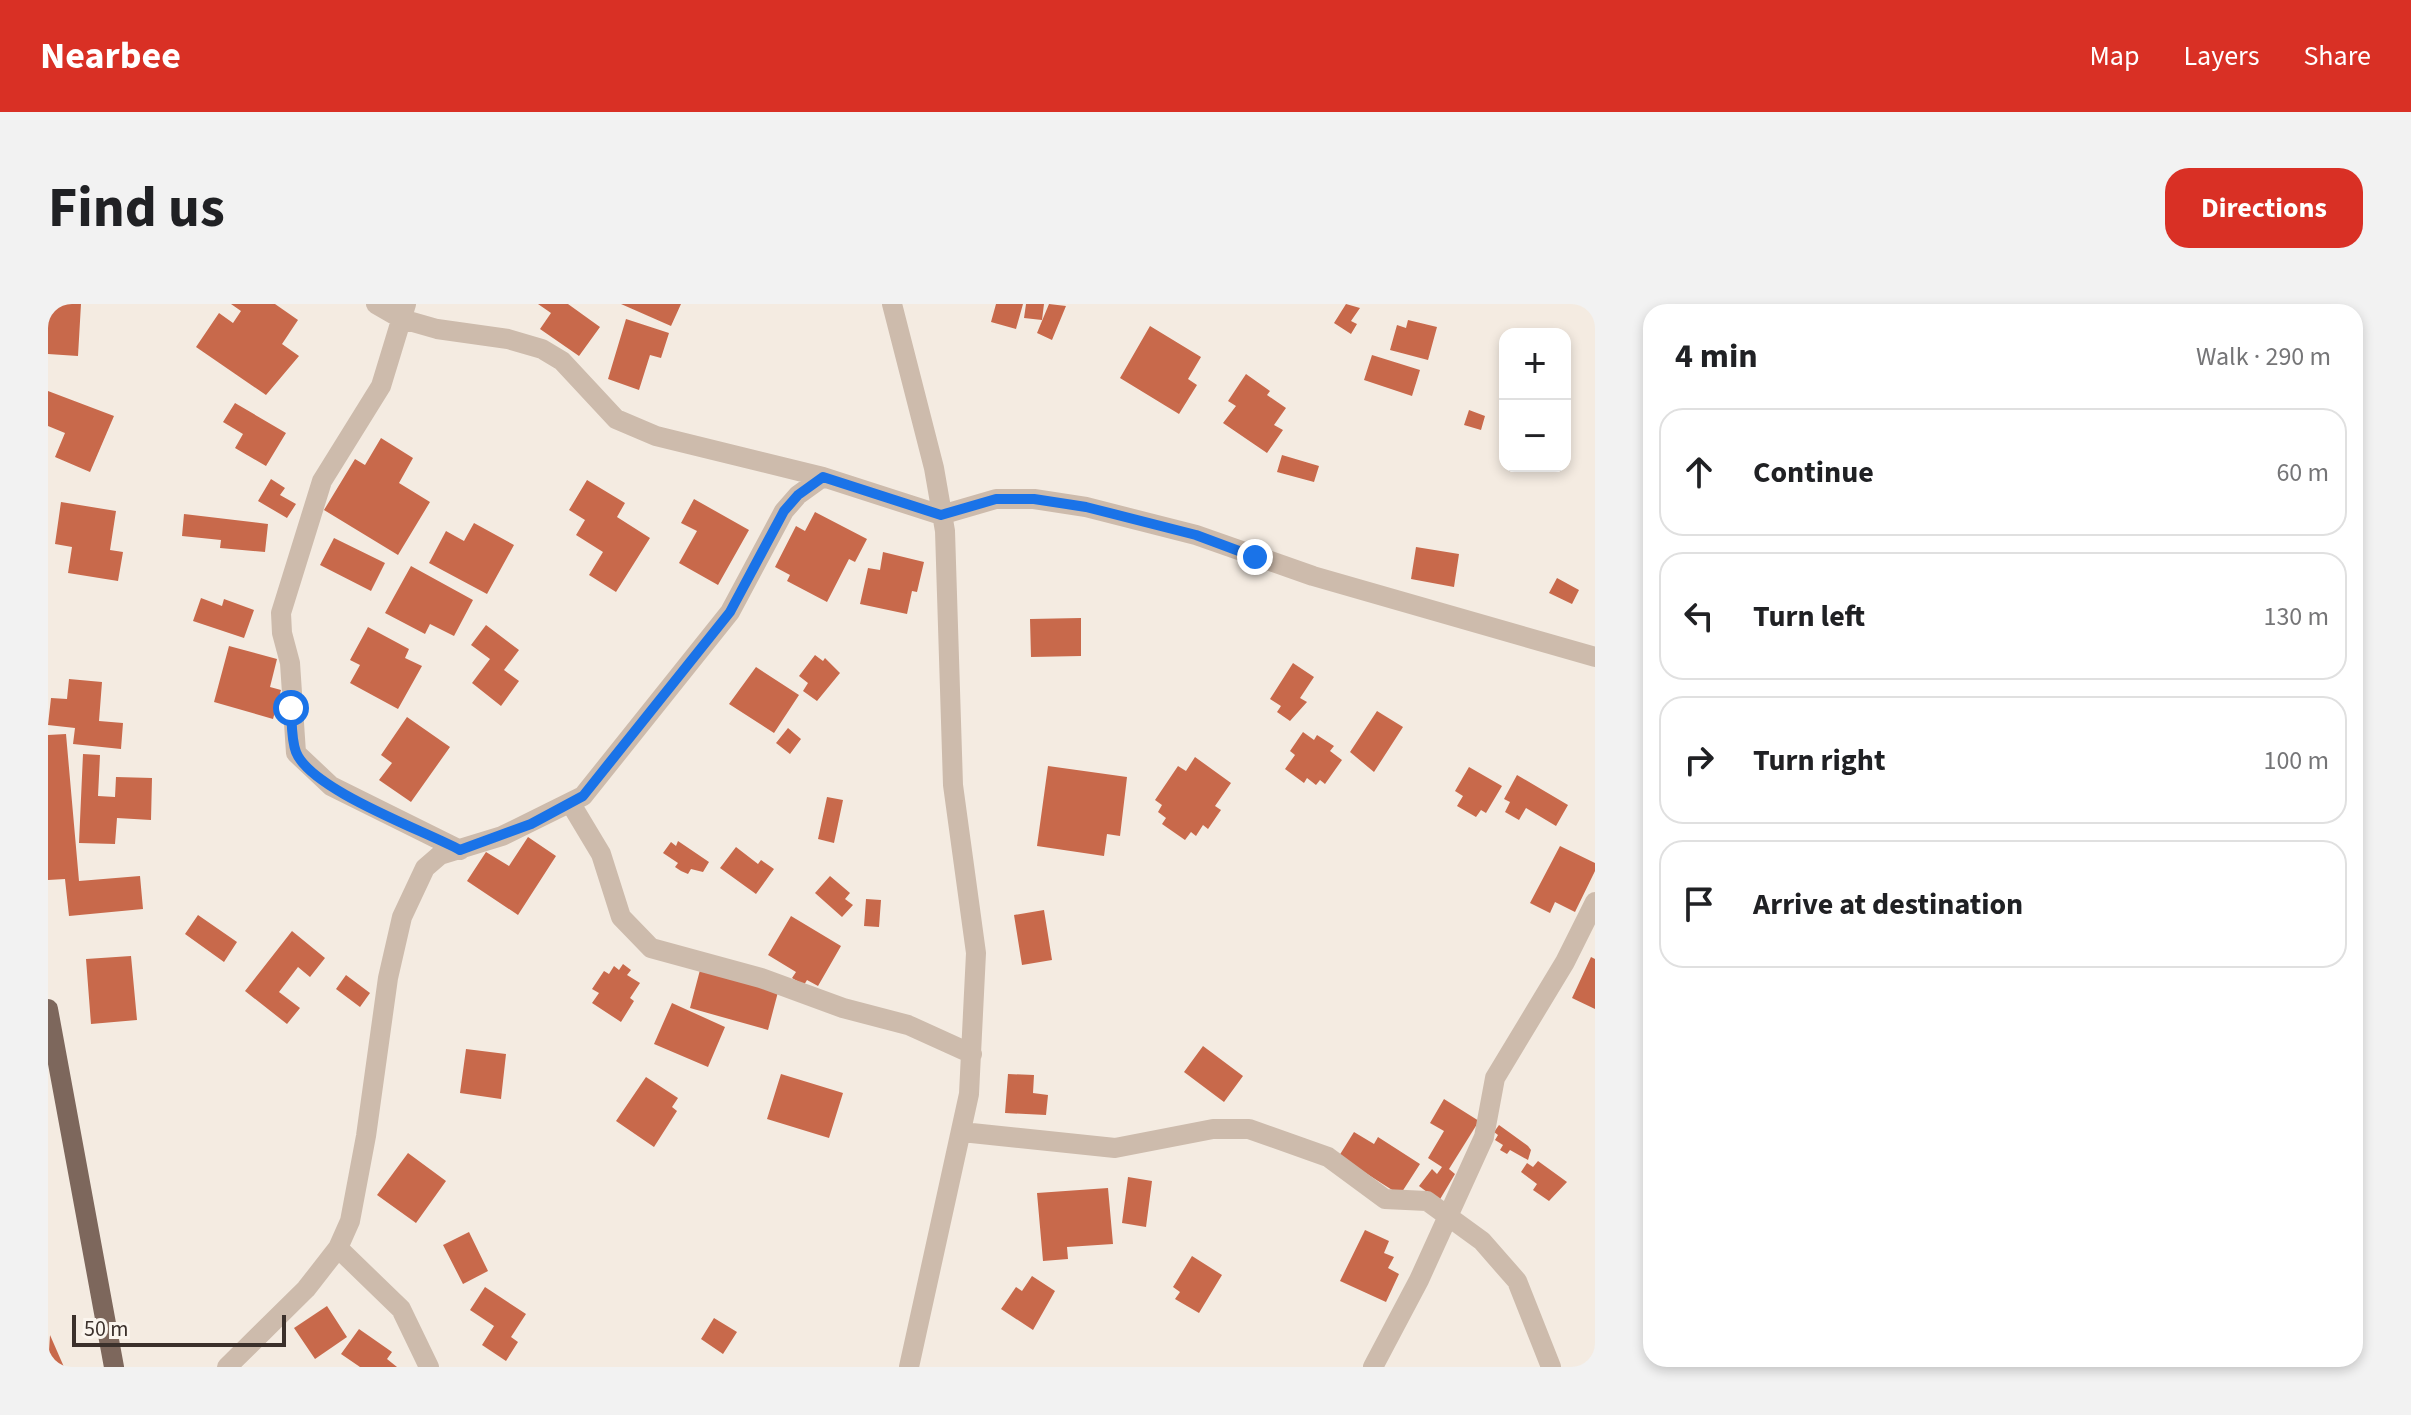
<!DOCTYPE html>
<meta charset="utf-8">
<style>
:root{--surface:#fff;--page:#f2f2f2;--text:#202124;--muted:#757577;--line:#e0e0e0;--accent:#d93025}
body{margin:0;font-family:"Source Sans 3",sans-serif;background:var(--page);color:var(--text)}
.controls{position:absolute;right:24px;top:24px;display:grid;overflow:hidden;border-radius:16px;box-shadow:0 4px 12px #0003}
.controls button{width:72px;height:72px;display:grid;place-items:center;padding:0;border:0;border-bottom:2px solid var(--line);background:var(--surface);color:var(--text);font:40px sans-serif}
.scale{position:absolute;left:24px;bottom:20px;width:214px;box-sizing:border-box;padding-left:8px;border:4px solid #3b302b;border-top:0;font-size:22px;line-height:28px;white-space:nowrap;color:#3b302b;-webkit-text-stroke:6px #fbf5ee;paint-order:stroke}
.stop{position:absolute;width:24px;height:24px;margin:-18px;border:6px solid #1a73e8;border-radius:50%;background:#fff}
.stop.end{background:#1a73e8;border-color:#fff;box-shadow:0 2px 8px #0008}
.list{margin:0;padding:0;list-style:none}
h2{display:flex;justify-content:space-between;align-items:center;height:104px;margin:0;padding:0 32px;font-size:34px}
h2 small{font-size:26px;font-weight:400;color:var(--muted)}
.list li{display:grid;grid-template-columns:52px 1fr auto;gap:24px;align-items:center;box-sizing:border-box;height:128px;margin:0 16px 16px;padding:0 16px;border:2px solid var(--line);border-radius:24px}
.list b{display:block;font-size:30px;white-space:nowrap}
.list em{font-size:26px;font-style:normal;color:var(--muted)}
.icon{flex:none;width:44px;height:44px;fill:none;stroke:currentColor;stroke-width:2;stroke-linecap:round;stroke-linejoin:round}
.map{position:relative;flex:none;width:1547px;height:1063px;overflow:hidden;border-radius:24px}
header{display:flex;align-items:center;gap:48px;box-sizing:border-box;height:112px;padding:0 40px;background:var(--accent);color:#fff}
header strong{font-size:38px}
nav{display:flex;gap:44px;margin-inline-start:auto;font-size:28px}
.intro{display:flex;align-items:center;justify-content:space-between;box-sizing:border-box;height:192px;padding:0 48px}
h1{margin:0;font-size:56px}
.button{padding:20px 36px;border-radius:24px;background:var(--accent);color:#fff;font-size:28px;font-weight:700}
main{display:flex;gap:48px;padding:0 48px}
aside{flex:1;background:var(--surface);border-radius:24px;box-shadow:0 4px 12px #0003}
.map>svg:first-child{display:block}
</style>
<header>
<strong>Nearbee</strong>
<nav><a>Map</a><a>Layers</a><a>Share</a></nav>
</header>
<div class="intro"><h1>Find us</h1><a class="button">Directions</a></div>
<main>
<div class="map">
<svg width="1547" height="1063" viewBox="0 0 1547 1063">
<rect width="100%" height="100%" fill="#f4ebe1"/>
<path fill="#c8694b" d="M0 0H33L30 52 0 50Z
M183 0H227L250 16 234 40 251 52 218 91 148 43 171 9 185 19 193 7Z
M490 0H520L552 23 531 52 492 25 503 9Z
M573 0H633L623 22Z
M948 0H975L968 25 943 18Z
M978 0H996L994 16 976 14Z
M1001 0 1018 2 1004 36 989 29Z
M1298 0 1312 4 1303 17 1309 20 1303 30 1286 19Z
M578 15 621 29 613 54 602 51 591 86 560 75Z
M1360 16 1389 23 1380 56 1342 46 1349 21 1358 24Z
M1102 22 1153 53 1140 75 1149 81 1131 110 1072 74Z
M1324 51 1372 66 1364 92 1316 76Z
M1198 70 1222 87 1219 91 1238 104 1226 121 1235 126 1219 149 1175 119 1188 102 1180 97Z
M0 87 66 112 42 168 7 153 17 129 0 122Z
M187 99 238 129 218 162 187 144 195 130 175 118Z
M1421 106 1437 112 1433 126 1416 121Z
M333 134 365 154 351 179 382 198 350 251 276 206 307 155 317 161Z
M1234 151 1271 162 1266 178 1229 168Z
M223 175 237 184 232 191 248 200 239 214 210 197Z
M539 176 577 199 569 213 602 234 568 288 541 271 555 248 528 231 537 216 521 206Z
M646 195 701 226 670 281 631 259 649 227 633 219Z
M13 198 68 207 62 246 75 248 70 277 20 269 24 243 7 240Z
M767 208 819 235 807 258 801 255 779 298 739 277 742 271 727 263 748 222 757 227Z
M136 210 220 220 217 248 172 244 173 236 134 232Z
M426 219 466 241 439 290 381 259 398 227 416 237Z
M286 234 337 259 323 287 272 261Z
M1368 243 1411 250 1406 283 1363 275Z
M835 248 876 258 869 288 864 287 859 310 812 300 820 264 832 266Z
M363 262 425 296 406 332 382 320 377 330 337 309Z
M1509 274 1531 286 1524 300 1501 289Z
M153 294 174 302 176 295 206 306 196 334 145 317Z
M1033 314V352L983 353 982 315Z
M438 321 471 346 456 366 471 377 453 402 424 379 442 355 423 341Z
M320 323 361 345 357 354 374 362 350 405 302 379 312 361 302 356Z
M181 342 229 355 222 383 233 386 225 415 166 398Z
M767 351 775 357 777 354 792 369 769 397 755 387 760 379 751 372Z
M1245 359 1266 373 1252 394 1259 398 1242 417 1229 408 1233 402 1222 395Z
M708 363 751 391 726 429 681 400Z
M21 375 54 378 51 417 75 419 73 445 25 440 27 424 0 421 3 394 19 395Z
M1329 407 1355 423 1326 468 1302 448Z
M359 413 402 443 363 498 331 476 344 459 333 451Z
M740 424 753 435 742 450 728 439Z
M1255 428 1266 436 1269 431 1286 442 1282 447 1294 456 1277 480 1272 476 1268 481 1259 474 1256 479 1237 465 1247 451 1242 447Z
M18 430 31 577 92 572 95 605 21 612 17 575 0 576V431Z
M35 450 52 451 50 492 67 493 68 473 104 474 103 516 69 514 67 540 31 539Z
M1147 453 1183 479 1167 502 1173 506 1160 525 1155 521 1148 532 1143 528 1137 536 1114 520 1118 514 1110 508 1114 501 1107 496 1130 462 1138 467Z
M1000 462 1079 473 1072 532 1059 530 1056 552 989 542Z
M1421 463 1454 482 1438 509 1433 506 1428 513 1409 502 1415 492 1407 487Z
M1469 471 1520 501 1508 522 1478 504 1471 516 1457 508 1462 498 1456 495Z
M779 493 795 496 786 539 770 535Z
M480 533 508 552 470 611 419 577 438 548 461 562Z
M630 537 661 558 655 568 643 565 640 570 633 567 627 563 630 559 615 549 623 538 628 542Z
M1512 542 1547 559V567L1527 608 1507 598 1502 609 1482 599Z
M688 543 710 560 713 556 726 565 708 590 672 564Z
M782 572 802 589 797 595 805 601 794 613 767 589Z
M818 595 833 596 831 623 816 622Z
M996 606 1004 656 974 661 966 611Z
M150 611 189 638 176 658 137 630Z
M743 612 793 642 770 682 759 676 756 681 744 674 748 668 720 651Z
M244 627 277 654 262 673 250 663 231 688 252 704 239 720 197 687Z
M83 652 89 716 43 720 38 655Z
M1543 653 1547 655V705L1524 694Z
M575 660 583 666 579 671 592 679 582 694 586 697 573 718 544 699 551 689 544 685 556 667 561 670 566 662 571 666Z
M652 666 730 688 720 726 642 704Z
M298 671 322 689 312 703 288 685Z
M624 699 677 723 660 763 606 740Z
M1155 742 1195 772 1176 798 1136 768Z
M418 745 458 750 453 795 412 789Z
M733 770 795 789 781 834 719 815Z
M960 770 986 771 985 789 1000 791 998 811 957 809Z
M598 773 630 794 624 803 629 807 606 843 568 817Z
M1396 795 1431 817 1401 865 1407 870 1391 897 1371 882 1384 865 1389 870 1394 863 1380 854 1396 827 1382 819Z
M1451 821 1480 842 1483 846 1480 856 1462 846 1459 850 1452 846 1455 841 1447 836 1450 831 1446 828Z
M1306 828 1326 840 1330 833 1372 860 1352 891 1291 852Z
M360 849 398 877 368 919 329 891Z
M1490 857 1519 878 1501 897 1485 886 1489 880 1473 868 1479 859 1485 863Z
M1080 873 1104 877 1098 923 1074 919Z
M1060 884 1065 940 1019 943 1020 955 995 957 989 889Z
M1317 926 1341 937 1336 949 1346 953 1340 964 1351 970 1338 998 1292 977Z
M421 928 440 967 415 980 395 941Z
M1144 952 1174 971 1151 1009 1127 995 1132 988 1125 983Z
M984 972 1007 987 985 1026 953 1005 968 983 974 987Z
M437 983 478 1010 463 1033 470 1038 458 1057 434 1041 446 1022 422 1006Z
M279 1002 299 1033 267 1055 246 1024Z
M666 1014 689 1028 675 1050 653 1035Z
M311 1025 344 1048 339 1055 349 1063H312L293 1050Z
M2 1031 16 1063H0Z"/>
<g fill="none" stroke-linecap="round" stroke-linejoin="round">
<path stroke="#cdbbac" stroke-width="20" d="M328 0 354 15 389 25 460 35 494 45 514 57 568 115 608 132 775 173 893 211 948 195H986L1038 203 1148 231 1265 272 1547 353
M358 0 333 82 274 177 233 309 234 329 242 359 248 449 283 482 412 546
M844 0 886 164 897 227 905 481 928 649 921 790 861 1063
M523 500 553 550 573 613 603 644 713 674 795 704 860 721 924 750
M914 828 1067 844 1165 825H1201L1280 853 1337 895 1379 897 1434 937 1469 977 1503 1063
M290 944 353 1005 381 1063
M179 1063 258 985 290 944 302 917 318 832 340 674 354 613 377 564 392 551 454 532 535 492 682 308 736 207 750 191 775 173
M1325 1063 1371 976 1436 833 1447 774 1517 658 1547 598"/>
<path stroke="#7d675c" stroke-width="20" d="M0 705 66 1063"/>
</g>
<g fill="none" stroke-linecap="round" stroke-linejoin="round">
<path stroke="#1a73e8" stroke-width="10" d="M243 404C244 418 243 435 248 448 263 486 375 526 412 546L483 520 535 492 682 308 736 207 750 191 775 173 893 211 948 195H986L1038 203 1148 231 1207 253"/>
</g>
</svg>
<div class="controls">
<button>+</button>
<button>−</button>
</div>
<div class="scale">50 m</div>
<div class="stop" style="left:243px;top:404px"></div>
<div class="stop end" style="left:1207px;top:253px"></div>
</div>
<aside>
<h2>4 min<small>Walk · 290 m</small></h2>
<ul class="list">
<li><svg class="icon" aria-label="ahead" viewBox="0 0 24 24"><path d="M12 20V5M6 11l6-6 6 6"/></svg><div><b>Continue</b></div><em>60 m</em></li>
<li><svg class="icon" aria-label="left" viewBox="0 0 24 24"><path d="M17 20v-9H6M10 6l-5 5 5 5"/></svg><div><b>Turn left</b></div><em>130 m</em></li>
<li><svg class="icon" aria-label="right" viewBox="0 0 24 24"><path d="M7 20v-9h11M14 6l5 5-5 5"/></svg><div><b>Turn right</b></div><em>100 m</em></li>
<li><svg class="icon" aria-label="arrive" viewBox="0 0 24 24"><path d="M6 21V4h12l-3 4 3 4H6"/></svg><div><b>Arrive at destination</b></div></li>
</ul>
</aside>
</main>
